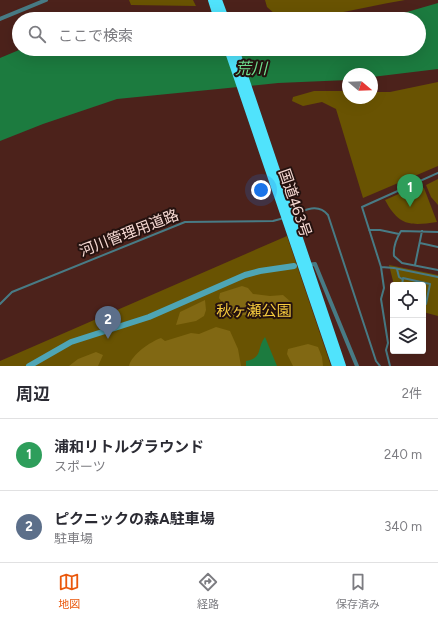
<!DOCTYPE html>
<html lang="ja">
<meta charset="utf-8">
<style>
:root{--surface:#fff;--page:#f2f2f3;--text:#2b2b33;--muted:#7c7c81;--line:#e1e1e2;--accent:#ea580c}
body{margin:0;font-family:Figtree,"Noto Sans JP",sans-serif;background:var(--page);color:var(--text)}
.controls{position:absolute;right:12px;bottom:12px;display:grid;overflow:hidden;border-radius:4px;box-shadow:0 4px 16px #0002}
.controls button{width:36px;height:36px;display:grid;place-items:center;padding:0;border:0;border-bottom:1px solid var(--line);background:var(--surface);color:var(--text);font:20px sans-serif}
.compass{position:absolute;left:342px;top:68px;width:36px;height:36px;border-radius:50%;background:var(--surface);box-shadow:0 4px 16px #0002;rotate:109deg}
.you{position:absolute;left:261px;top:190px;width:14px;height:14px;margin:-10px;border:3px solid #fff;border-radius:50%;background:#1a73e8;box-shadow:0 0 0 6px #1a73e833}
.badge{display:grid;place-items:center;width:26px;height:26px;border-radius:50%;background:var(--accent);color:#fff;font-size:13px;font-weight:700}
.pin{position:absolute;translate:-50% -33px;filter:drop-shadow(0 1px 2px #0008)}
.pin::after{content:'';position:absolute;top:21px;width:14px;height:12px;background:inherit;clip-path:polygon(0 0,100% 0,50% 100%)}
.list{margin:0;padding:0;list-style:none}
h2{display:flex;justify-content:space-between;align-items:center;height:52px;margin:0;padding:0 16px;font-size:17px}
h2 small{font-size:13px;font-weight:400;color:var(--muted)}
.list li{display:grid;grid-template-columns:26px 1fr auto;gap:12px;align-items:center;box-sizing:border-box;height:72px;padding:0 16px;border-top:1px solid var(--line)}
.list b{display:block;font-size:15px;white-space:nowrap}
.list p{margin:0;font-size:13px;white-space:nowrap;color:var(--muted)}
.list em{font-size:13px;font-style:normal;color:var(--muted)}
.icon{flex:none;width:22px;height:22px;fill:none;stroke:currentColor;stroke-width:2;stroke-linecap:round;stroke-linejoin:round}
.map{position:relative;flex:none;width:438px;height:366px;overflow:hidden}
.search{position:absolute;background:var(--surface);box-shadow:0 4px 16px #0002;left:12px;right:12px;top:12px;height:44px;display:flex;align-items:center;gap:10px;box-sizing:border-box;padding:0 14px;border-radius:22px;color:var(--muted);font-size:15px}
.sheet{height:196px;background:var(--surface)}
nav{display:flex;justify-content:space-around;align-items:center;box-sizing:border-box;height:56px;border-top:1px solid var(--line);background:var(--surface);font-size:11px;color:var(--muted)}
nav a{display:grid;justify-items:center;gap:2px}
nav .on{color:var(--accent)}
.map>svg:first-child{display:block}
</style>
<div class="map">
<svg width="438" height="366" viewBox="0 0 438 366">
<rect width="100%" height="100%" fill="#4c221b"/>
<path fill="#695302" d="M129 0H193L196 6 131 5Z
M265 0H405C379 4 353 11 326 15 310 17 293 14 276 15L267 7Z
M438 82V166L363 198 336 109 322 102 303 106 292 101 293 97 314 91H348V98H372V92H390Z
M438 179V205L431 197 426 185Z
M419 185 424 188 437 222C410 226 399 226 385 200Z
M287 236 331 366H0V361Z
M389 265 438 275V316L423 312V285H394Z"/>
<path fill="#816813" d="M242 286 248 288 253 294 270 296 283 295 291 302 269 313 234 316 230 314 219 298 220 293Z
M205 300 206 310 204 316 196 321 176 325 180 312Z
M216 327 230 331 238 349 241 366H129C132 354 150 342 161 338L165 341 191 333 199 334Z
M308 344 318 347 322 357 323 366H293L287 354 288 349Z
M96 352 103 355 98 366H69L78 359Z"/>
<path fill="#1c7b3f" d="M438 3V69L372 77V74H348V80L278 83 117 99 43 124 0 141V58L19 50 419 49V19H358L407 12Z
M265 337 277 366H246V361C264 357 256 349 265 337Z"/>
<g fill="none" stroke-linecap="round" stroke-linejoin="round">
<path stroke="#487b85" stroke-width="2" d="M294 214C306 210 318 203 328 215L376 361 380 366
M369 230H380L399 234
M438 232 401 231C396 239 393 247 394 256L402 263 438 270
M420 243 438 247
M415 265 422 231
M381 267 394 268 438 277
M397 269 399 277 402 279
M402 285 403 278 430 284 426 304 423 306
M0 304 12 292 185 222 273 221 284 218
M390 366 386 350 388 343 381 299 384 288 381 267 362 207 438 173"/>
<path stroke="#487b85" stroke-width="4" d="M0 19 46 0
M308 265 315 264 357 366"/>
<path stroke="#4ea5b5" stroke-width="6" d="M29 366 71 342 149 317 245 275 260 271 294 266"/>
<path stroke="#50e3fc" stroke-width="8" d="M212 0 218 19
M218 0 225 19"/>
<path stroke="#50e3fc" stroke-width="8" d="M228 49 336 366
M235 49 342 366"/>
</g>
<g text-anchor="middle" stroke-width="4" stroke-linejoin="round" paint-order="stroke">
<g font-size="15" fill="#f6d9d3" stroke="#25120f">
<text transform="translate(295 203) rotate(71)" y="5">国道463号</text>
<text transform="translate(129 233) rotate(-21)" y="5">河川管理用道路</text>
</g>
<g font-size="15" fill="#f6cb3e" stroke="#25120f">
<text x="254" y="316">秋ヶ瀬公園</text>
</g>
<g font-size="16" font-style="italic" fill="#71e492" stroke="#25120f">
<text x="251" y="74">荒川</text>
</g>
</g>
</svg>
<div class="controls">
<button><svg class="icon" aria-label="locate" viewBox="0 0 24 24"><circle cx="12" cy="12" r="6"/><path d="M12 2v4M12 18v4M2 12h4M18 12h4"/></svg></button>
<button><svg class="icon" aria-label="layers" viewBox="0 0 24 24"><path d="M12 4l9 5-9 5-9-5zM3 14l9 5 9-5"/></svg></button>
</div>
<svg class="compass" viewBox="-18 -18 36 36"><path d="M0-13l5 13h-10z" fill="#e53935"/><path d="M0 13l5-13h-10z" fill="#7c7c81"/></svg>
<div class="you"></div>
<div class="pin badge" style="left:410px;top:207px;background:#2e9e5b">1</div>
<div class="pin badge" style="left:108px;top:339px;background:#5c6f8a">2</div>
<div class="search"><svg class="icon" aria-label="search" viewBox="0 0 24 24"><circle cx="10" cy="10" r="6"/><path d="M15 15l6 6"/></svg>ここで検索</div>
</div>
<section class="sheet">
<h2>周辺<small>2件</small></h2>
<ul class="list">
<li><span class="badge" style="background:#2e9e5b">1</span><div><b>浦和リトルグラウンド</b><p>スポーツ</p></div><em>240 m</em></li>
<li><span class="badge" style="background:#5c6f8a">2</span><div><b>ピクニックの森A駐車場</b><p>駐車場</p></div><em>340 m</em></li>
</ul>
</section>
<nav>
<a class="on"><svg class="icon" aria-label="map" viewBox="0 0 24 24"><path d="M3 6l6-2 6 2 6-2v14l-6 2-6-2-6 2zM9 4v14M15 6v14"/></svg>地図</a>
<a><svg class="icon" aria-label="directions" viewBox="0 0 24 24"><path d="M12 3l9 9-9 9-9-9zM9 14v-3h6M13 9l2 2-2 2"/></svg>経路</a>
<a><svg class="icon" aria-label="saved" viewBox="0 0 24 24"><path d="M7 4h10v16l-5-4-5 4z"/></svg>保存済み</a>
</nav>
